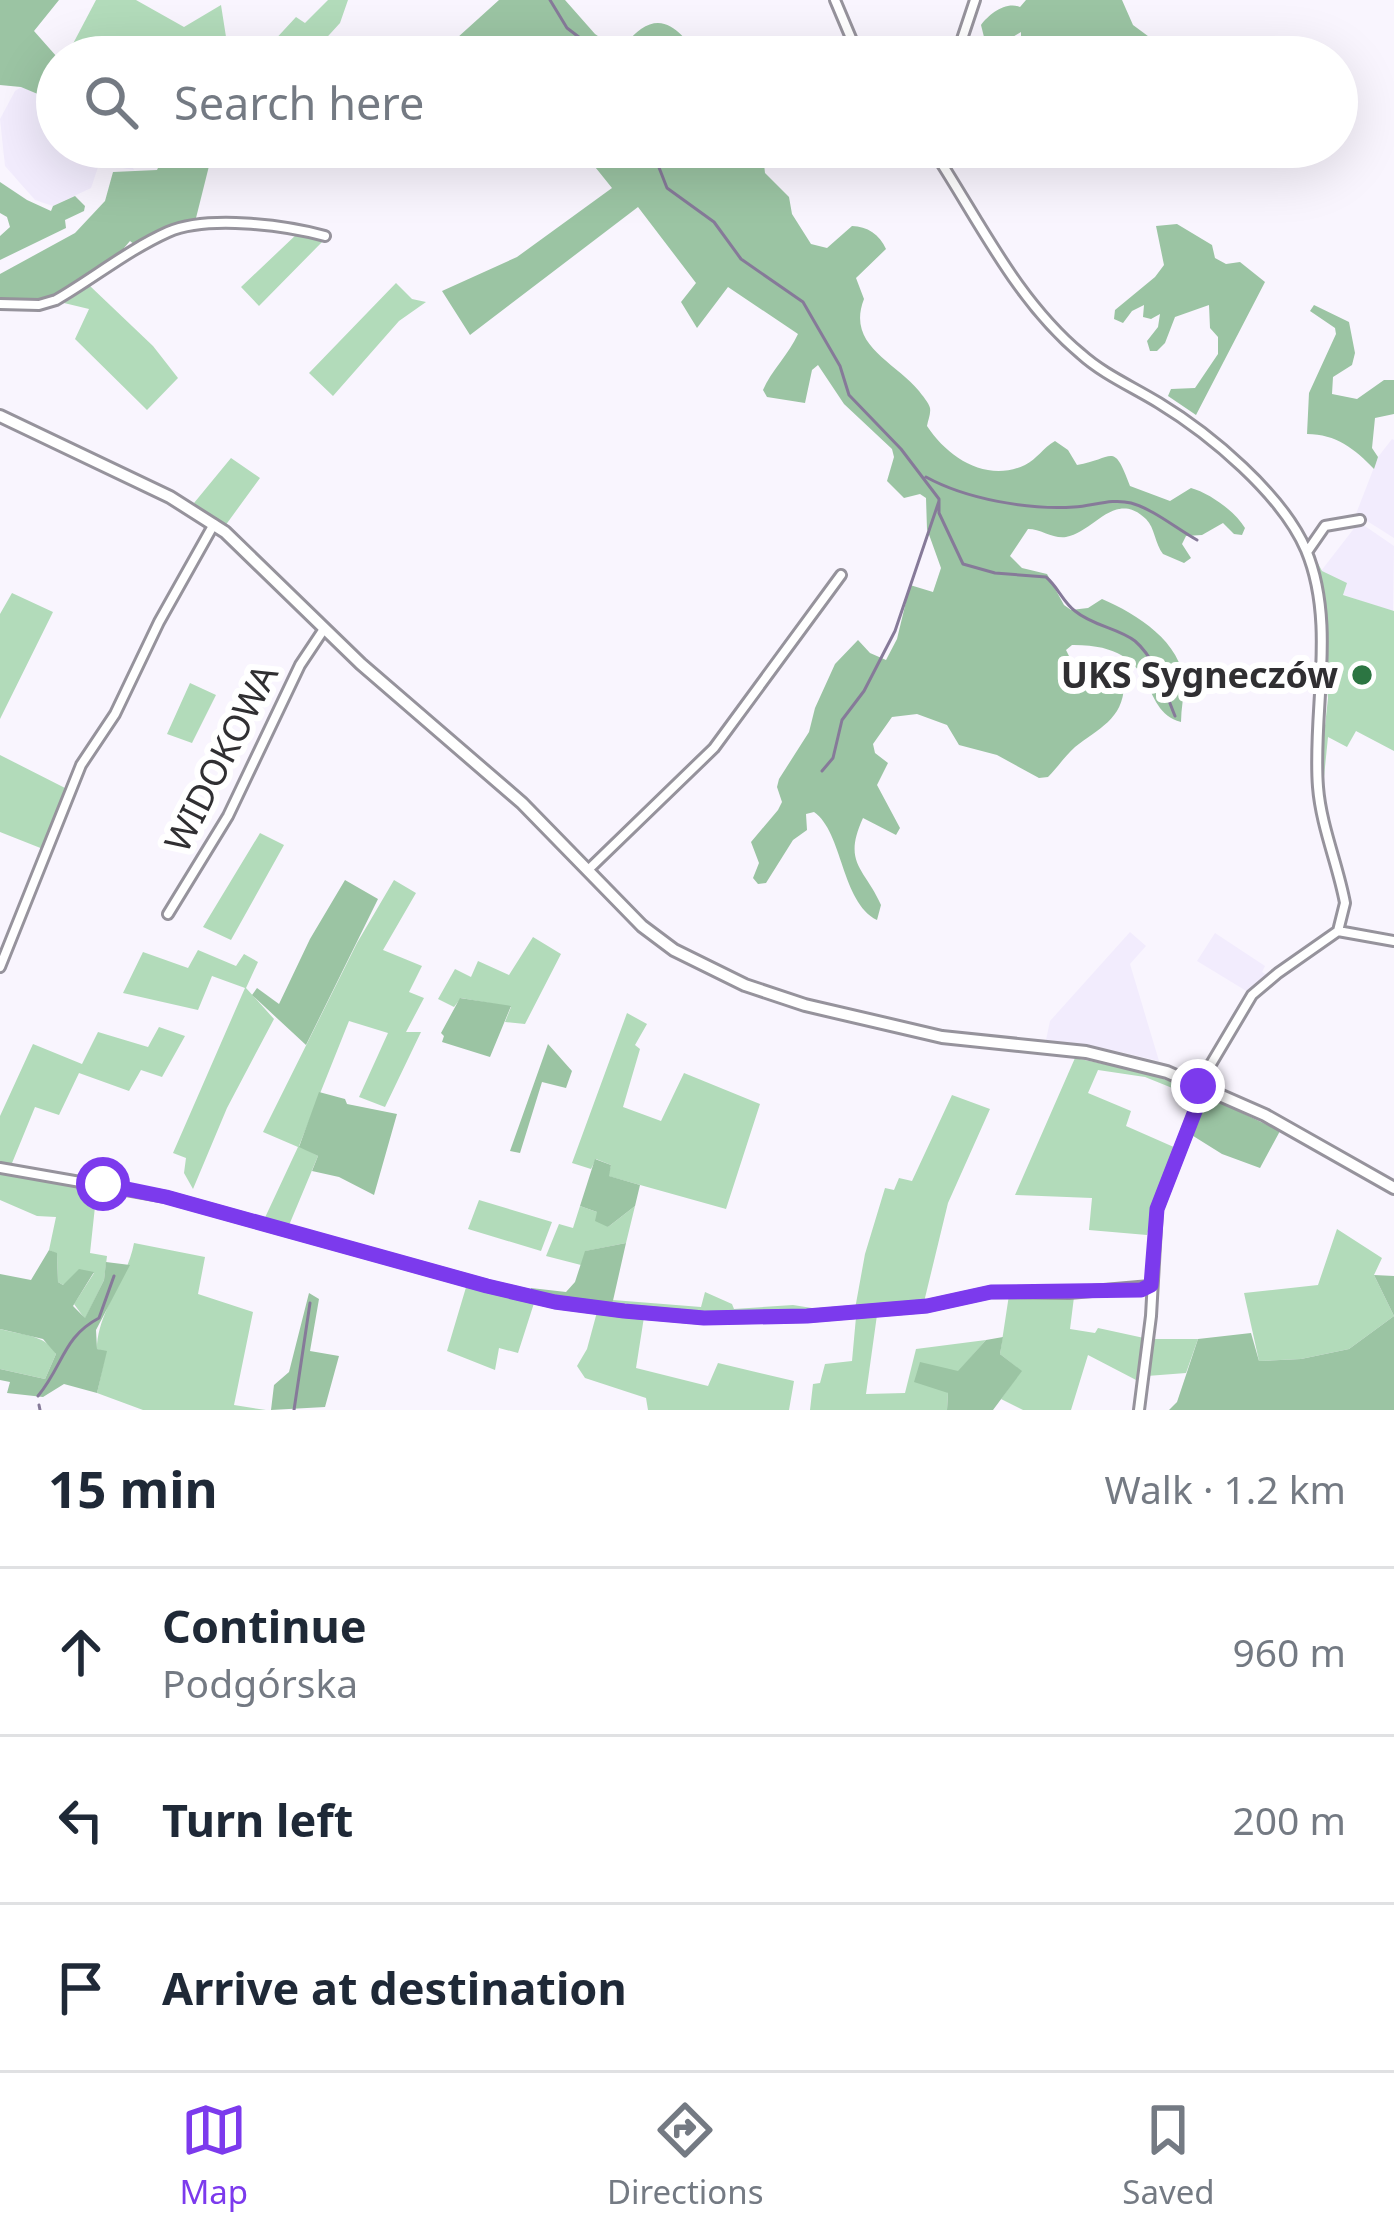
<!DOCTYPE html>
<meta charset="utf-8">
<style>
:root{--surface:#fff;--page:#f6f6f7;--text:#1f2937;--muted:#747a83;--line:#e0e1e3;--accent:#7c3aed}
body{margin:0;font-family:"Noto Sans",sans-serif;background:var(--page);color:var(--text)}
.stop{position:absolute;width:36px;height:36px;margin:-27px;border:9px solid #7c3aed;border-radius:50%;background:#fff}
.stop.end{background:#7c3aed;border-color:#fff;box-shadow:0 3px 12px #0008}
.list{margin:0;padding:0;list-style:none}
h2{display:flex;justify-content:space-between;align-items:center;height:156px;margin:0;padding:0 48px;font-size:51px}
h2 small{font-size:39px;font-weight:400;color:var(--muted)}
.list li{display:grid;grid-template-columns:78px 1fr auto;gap:36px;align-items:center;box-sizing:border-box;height:168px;padding:0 48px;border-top:3px solid var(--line)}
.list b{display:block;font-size:45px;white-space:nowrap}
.list p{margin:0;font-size:39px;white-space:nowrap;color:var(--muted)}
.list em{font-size:39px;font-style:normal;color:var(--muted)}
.icon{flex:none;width:66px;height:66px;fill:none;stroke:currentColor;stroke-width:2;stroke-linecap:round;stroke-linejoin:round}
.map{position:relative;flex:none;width:1394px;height:1410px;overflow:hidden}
.search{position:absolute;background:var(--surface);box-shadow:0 12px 48px #0002;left:36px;right:36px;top:36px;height:132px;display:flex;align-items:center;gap:30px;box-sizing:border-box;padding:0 42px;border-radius:66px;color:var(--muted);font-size:45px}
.sheet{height:660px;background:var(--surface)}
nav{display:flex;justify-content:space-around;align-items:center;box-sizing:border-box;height:168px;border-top:3px solid var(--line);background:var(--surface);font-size:33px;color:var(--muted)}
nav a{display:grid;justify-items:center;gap:6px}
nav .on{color:var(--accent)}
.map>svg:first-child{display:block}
</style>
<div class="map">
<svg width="1394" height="1410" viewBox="0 0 1394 1410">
<rect width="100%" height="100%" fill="#f9f5fe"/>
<path fill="#f2ecfd" d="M57 85V147H123L134 170 99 164 91 188 53 206 35 200 5 166 0 119 15 91 21 87 52 99Z
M1392 439 1394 440V538L1356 514 1378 457Z
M1359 522 1394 546 1393 613 1342 594 1321 571Z
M1130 932 1146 946 1130 964 1159 1061 1090 1045 1046 1040 1050 1021Z
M1215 933 1265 966 1262 972 1267 975 1248 992 1197 961Z"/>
<path fill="#b2dbba" d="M96 0H136L184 27 221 5 229 56 66 57Z
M328 0H348L340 23 309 57H259L296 17 305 23Z
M298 233 325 239 259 306 241 287Z
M396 283 412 299 426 302 399 321 333 396 309 373Z
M90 286 153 346 178 378 147 410 75 339 89 309 64 303Z
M231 458 260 478 225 526 194 503Z
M1313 554 1322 571 1347 583 1343 595 1394 611V751L1356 731 1347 747 1328 737 1324 777 1321 763 1328 698Z
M12 593 53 612 0 719V614Z
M190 683 216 695 192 743 167 734Z
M0 755 67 789 43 849 0 832Z
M260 833 284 845 231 940 203 927Z
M394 880 416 893 383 950 422 966 409 992 424 998 406 1032H421L385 1107 359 1097 388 1033 349 1021 299 1146 318 1156 287 1230 262 1224 298 1147 263 1132 357 943Z
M533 937 561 954 525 1024 505 1022 511 1007 461 998 454 1007 438 999 455 969 471 977 478 961 509 975Z
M198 950 236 966 244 954 258 962 246 988 274 1019 227 1108 193 1189 184 1173 186 1158 173 1153 245 988 212 976 198 1010 123 993 143 952 188 968Z
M627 1013 647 1024 635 1045 640 1049 623 1107 661 1121 684 1073 760 1104 726 1209 608 1176 611 1165 596 1159 591 1169 572 1163Z
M159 1027 185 1036 162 1077 141 1070 129 1091 79 1073 59 1115 35 1107 10 1168 0 1164V1116L33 1044 82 1064 98 1032 148 1047Z
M1075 1058 1147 1073 1196 1091 1197 1098 1145 1077 1098 1070 1088 1093 1131 1111 1126 1126 1176 1148 1161 1184 1147 1235 1089 1230 1092 1198 1015 1195Z
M952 1095 990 1109 948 1203 924 1302 855 1309 865 1254 885 1188 894 1190 899 1178 912 1181Z
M0 1171 97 1188 90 1253 107 1256 104 1280 85 1319 74 1304 94 1273 63 1285 58 1282 57 1254 49 1250 56 1217 37 1216 0 1200Z
M479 1200 552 1222 541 1251 468 1229Z
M580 1206 597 1212 608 1227 635 1206 626 1243 586 1251 581 1265 546 1256 559 1224 573 1228Z
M1337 1229 1382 1258 1374 1275 1394 1316 1349 1349 1301 1359 1259 1361 1244 1293 1318 1285Z
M134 1243 205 1257 198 1294 253 1312 234 1405 266 1410H143L97 1393 106 1352 97 1349C97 1312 127 1281 134 1243Z
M467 1284 535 1300 518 1353 499 1348 495 1370 447 1351Z
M705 1292 732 1304 734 1309 793 1305 837 1312 705 1315 612 1305 613 1300 701 1307Z
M1009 1295 1074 1297 1070 1329 1095 1333 1098 1328 1144 1338 1138 1381 1088 1355 1071 1410H1023L1001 1399 1021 1371 1000 1354Z
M597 1312 644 1317 636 1368 708 1386 718 1363 794 1381 789 1410H648L646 1398 585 1378 577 1366 587 1349Z
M877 1315 866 1394 905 1393 916 1349 986 1340 958 1372 920 1363 948 1393 947 1410H810L813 1384 820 1383 825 1364 852 1361 856 1317Z
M0 1329C20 1335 46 1334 56 1354L45 1379 0 1369Z
M1152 1339H1198L1186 1373 1147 1376Z"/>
<path fill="#9bc4a3" d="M0 0H59L34 31 57 57V85L52 100 21 87 0 85Z
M499 0H565L595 34 617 49C627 44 632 35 641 29 668 10 685 40 701 57H436Z
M1026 0H1122L1133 25 1156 42 1155 57H1040L1021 44V32L1008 40 1014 57H939L985 41 981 25C989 14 1006 1 1020 7Z
M168 147H229L211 158 195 222 136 246 130 241 124 248 126 251C91 277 47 317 0 300V274L75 233 105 201 113 172 157 170Z
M579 147H801C789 157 774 154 764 164L765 173 789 197 792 214 811 244 827 248 852 226C867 226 880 235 886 249L856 278 864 299C846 345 894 361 919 391 922 395 929 403 930 408 931 414 928 420 927 426 948 458 987 483 1025 465 1037 459 1043 448 1055 441L1068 450 1077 465C1114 459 1113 440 1130 486L1170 501 1191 488C1209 493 1235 511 1245 528L1242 535 1234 534 1223 523 1202 535 1186 536 1182 544 1191 558 1184 563 1163 554C1155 544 1155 528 1146 519 1115 489 1094 532 1066 537 1053 539 1041 529 1028 529L1010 556 1022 568 1047 574 1064 605 1071 610 1088 608 1102 599C1137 614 1182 642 1184 684 1184 696 1181 709 1181 722 1137 711 1163 644 1072 645L1066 650 1070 658 1086 664 1092 679 1099 684 1124 686C1123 719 1098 729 1075 747 1065 756 1057 768 1048 777L1039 778 997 755 959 745 947 725 917 714 892 717 873 744 875 753 888 763 877 785 900 828 896 835 863 818C842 864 865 868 881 905L877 920C841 902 843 832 814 812L806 814 807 830 793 840 766 883 758 884 753 878 759 863 751 842 778 810 782 802 777 787 779 779 809 732 815 708 835 664 858 640 870 653 886 660 897 639 910 585 933 592 941 568 927 529 926 498 920 494 904 498 887 481 894 457 892 449 844 404 818 365 812 370 805 403 767 397 763 390C771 371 789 354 798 334L728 287 697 328 681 302 696 283 638 207 470 335 442 291 517 257 612 188Z
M0 182 27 200 51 211 53 206 75 196 85 206 84 211 65 220 66 228 0 260V236L10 227 7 217 0 213Z
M1177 224 1212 245 1215 258 1226 264 1240 262 1265 282 1196 415 1168 396 1171 389 1195 388 1218 354V337L1210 328 1209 305 1175 317 1165 343 1157 351H1150L1147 341 1158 327 1160 314 1151 319 1143 317 1144 305 1132 311 1123 323 1114 319 1115 310 1155 277 1164 265 1156 226Z
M1314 305 1349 322 1355 353 1352 365 1333 377 1332 394 1357 399 1384 380H1394V414L1375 418 1372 448 1378 457 1374 469C1355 449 1336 434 1307 434L1309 393 1336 334 1335 328 1310 311Z
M345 880 378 899 306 1045 252 995 257 988 279 1004 310 939Z
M460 998 511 1006 490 1057 442 1042 444 1036 441 1033Z
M548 1044 572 1071 566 1088 542 1082 520 1153 510 1151Z
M319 1092 345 1099 347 1104 397 1114 374 1195 339 1177 312 1171 318 1156 299 1147Z
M1207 1096 1280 1131 1260 1168 1222 1154 1190 1134Z
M595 1159 611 1165 609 1176 640 1185 635 1206 608 1227 595 1221 597 1212 580 1206Z
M626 1243 612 1305 530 1293 531 1288 566 1292 575 1282 585 1251Z
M49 1250 57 1253 58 1282 63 1285 79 1269 94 1272 73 1306 85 1318 104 1280 106 1262 130 1265 96 1330 97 1349 107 1351 97 1393 64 1384 43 1397 7 1393 10 1382 0 1380V1369L45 1379 56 1354 43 1339 0 1329V1274L31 1280Z
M1374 1275 1394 1276V1410H1169L1177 1402 1198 1339 1251 1333 1259 1361 1301 1359 1349 1349 1394 1316Z
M309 1293 319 1299 310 1351 339 1356 325 1407 271 1410 274 1385 289 1372Z
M1003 1337 1000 1354 1022 1371 993 1410H947L948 1393 914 1382 920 1362 958 1371 986 1340Z"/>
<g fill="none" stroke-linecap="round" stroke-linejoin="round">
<path stroke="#867a99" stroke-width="3" d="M550 0 567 28 605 57
M651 147 667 188 714 222 741 259 803 302 840 366 849 395 901 449 939 499V513L963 564 995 573 1046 577C1058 587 1063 602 1075 611 1093 626 1118 628 1135 641 1156 659 1165 692 1175 716
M926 477C966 499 1028 510 1074 507 1093 506 1112 498 1131 503 1153 509 1177 529 1197 540
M822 771 833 758 842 720 864 691 895 631 939 501
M38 1396C64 1364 63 1337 99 1318L114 1276
M39 1405 40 1410
M294 1410 310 1303"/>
<defs>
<path id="minor" d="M835 0 859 57
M956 57 975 0
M931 147C978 218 1015 299 1081 354 1103 374 1133 387 1159 403 1210 434 1282 494 1306 550 1337 624 1312 712 1318 787 1321 826 1338 865 1345 903L1338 931 1278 973 1252 995 1198 1086
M0 304 39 305 56 300C94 278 128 250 168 232 208 215 284 225 325 236
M1307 552 1325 526 1360 520
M588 870 714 748 841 575
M168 914 228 816 300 665 324 629
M1338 931 1394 941
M0 967 81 765 115 714 159 622 214 524
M0 1168 166 1197 487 1286 555 1302 624 1311 704 1318 807 1316 927 1306 991 1292 1069 1293 1150 1286
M1139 1410 1151 1316 1157 1209 1204 1088"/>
<path id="tertiary" d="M0 416 170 497 225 532 361 664 522 803 642 926 674 950 745 985 805 1005 942 1037 1086 1052 1167 1072 1265 1115 1394 1188"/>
</defs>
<use href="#minor" stroke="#96939c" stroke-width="14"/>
<use href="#tertiary" stroke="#96939c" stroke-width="16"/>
<use href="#minor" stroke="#fff" stroke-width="8"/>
<use href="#tertiary" stroke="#fff" stroke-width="10"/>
</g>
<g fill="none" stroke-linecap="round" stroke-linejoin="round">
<path stroke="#7c3aed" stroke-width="15" d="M103 1184 166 1197 487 1286 555 1302 624 1311 704 1318 807 1316 927 1306 991 1292 1141 1290 1151 1285 1157 1209 1204 1088 1198 1086"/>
</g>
<circle fill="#2c7542" stroke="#fff" stroke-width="4.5" cx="1362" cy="675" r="12"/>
<g text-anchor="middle" stroke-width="12" stroke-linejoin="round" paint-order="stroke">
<g font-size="36" font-weight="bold" fill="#302f32" stroke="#fff" text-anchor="end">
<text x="1338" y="688">UKS Sygneczów</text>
</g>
<g font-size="36" fill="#302f32" stroke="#fff">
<text transform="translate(221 758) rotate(-63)" y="13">WIDOKOWA</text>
</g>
</g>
</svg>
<div class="stop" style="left:103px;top:1184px"></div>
<div class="stop end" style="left:1198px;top:1086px"></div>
<div class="search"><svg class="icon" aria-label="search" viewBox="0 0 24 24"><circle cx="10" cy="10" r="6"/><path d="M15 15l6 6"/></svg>Search here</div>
</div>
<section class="sheet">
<h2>15 min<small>Walk · 1.2 km</small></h2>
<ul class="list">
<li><svg class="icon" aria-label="ahead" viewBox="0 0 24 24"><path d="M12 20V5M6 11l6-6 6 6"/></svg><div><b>Continue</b><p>Podgórska</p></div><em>960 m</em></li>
<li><svg class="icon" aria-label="left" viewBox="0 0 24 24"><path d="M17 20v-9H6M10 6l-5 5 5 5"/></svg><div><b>Turn left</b></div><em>200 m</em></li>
<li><svg class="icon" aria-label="arrive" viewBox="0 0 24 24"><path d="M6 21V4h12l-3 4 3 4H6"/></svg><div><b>Arrive at destination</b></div></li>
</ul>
</section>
<nav>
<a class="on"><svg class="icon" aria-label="map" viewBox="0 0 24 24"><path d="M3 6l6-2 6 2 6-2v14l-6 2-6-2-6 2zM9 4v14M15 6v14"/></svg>Map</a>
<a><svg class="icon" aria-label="directions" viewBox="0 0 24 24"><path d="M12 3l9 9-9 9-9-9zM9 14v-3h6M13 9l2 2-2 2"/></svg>Directions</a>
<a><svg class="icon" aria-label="saved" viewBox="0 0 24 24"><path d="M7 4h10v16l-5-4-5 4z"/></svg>Saved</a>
</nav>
